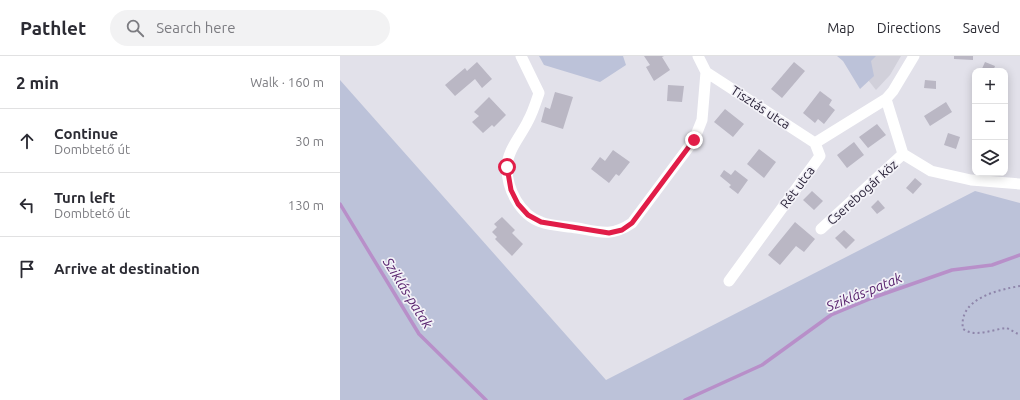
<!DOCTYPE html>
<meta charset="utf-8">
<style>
:root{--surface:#fff;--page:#f2f2f3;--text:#2b2b33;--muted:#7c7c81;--line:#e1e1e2}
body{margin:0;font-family:Ubuntu,sans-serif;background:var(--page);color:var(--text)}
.controls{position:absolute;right:12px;top:12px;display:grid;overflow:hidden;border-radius:8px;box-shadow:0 2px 10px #0003}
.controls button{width:36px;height:36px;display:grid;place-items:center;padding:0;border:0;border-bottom:1px solid var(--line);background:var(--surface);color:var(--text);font:20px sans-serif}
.stop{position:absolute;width:12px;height:12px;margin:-9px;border:3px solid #e11d48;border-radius:50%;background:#fff}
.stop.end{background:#e11d48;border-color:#fff;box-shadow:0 1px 4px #0008}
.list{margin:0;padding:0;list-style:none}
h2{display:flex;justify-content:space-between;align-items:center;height:52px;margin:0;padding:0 16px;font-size:17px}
h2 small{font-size:13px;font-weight:400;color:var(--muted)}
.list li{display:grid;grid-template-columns:26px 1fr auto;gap:12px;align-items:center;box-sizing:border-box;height:64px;padding:0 16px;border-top:1px solid var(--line)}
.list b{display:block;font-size:15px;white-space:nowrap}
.list p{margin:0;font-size:13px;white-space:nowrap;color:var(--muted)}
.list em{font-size:13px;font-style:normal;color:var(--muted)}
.icon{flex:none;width:22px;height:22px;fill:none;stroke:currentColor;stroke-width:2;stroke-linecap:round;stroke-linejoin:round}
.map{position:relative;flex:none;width:680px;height:344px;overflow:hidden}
header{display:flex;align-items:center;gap:24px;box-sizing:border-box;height:56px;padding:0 20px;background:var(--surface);border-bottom:1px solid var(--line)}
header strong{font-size:19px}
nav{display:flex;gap:22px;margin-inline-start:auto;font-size:14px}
.search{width:280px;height:36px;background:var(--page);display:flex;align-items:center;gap:10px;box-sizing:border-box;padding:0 14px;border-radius:22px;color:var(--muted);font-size:15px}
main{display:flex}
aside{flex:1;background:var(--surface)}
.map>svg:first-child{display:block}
</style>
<header>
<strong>Pathlet</strong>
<div class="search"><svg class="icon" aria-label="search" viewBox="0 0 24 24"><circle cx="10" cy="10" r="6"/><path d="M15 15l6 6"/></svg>Search here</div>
<nav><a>Map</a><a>Directions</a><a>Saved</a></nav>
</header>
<main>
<aside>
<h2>2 min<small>Walk · 160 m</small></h2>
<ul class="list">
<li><svg class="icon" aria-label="ahead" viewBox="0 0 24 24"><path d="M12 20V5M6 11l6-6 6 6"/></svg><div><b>Continue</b><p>Dombtető út</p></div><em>30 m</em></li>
<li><svg class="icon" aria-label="left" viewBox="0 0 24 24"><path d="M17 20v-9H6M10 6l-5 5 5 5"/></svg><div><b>Turn left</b><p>Dombtető út</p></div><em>130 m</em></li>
<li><svg class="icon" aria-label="arrive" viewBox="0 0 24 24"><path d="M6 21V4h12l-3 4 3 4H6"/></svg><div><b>Arrive at destination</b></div></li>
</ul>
</aside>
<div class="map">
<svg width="680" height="344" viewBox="0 0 680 344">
<rect width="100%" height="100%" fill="#e2e1ea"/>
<path fill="#d1d0da" d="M511 0H561L550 19 536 34 510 1Z"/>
<path fill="#bcc2d9" d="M199 0H283L286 9 260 26 204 9Z
M497 0H536L531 5 534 20 520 33 503 5Z
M0 24 266 324 635 135 680 147V344H0Z"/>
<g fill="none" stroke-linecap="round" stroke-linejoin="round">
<path stroke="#b88fc9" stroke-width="3.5" d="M0 148 79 278 146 344
M345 344 422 309 491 259 532 242 612 214 652 209 680 199"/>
</g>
<path fill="#bab7c4" d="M304 0H324L322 1 330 14 314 25 306 11 310 9Z
M614 0H633V4L614 3Z
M137 6 152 23 142 32 135 23 115 40 105 29 125 12 127 15Z
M454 6 465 15 442 42 431 33Z
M645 6 655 10 653 15H641Z
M585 24 596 25V33L584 32Z
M328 29 344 30 342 46 327 45Z
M480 35 492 44 489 49 495 54 484 68 478 63 475 67 463 57Z
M215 36 233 41 223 73 201 66 205 51 210 53Z
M149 41 166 59 154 71 152 69 143 77 132 66 139 60 134 56Z
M606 46 612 56 590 70 584 60Z
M385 53 404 68 393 81 374 66Z
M537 68 546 79 528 92 519 81Z
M608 77 620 81 616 93 604 89Z
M514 86 524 99 507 112 497 99Z
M419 93 436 106 424 122 407 108Z
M273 94 290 106 279 120 276 118 269 127 251 113 260 101 265 105Z
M384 114 391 119 395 114 408 124 398 138 389 131 391 129 380 120Z
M575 122 582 128 573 138 566 132Z
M472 135 483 145 474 154 463 144Z
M538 144 545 152 537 158 531 151Z
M162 161 175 174 172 177 183 188 172 200 155 183 157 181 152 176 157 171 154 168Z
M455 166 475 183 464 196 456 190 440 209 428 199Z
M504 174 515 184 506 193 495 182Z"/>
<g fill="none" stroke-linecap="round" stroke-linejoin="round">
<path stroke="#8e85aa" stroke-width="2" stroke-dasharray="2 3" stroke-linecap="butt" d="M680 230C657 234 618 243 623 273 636 282 653 273 667 272L680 279"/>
<path stroke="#fff" stroke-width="11" d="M181 0 199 37C196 46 193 56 188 65 181 80 167 94 167 112 167 133 180 159 201 166 211 170 225 170 237 172 259 176 272 181 292 167L354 84 362 64 366 16 358 0
M366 16 475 87
M546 43 563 98 591 115 631 124 680 128
M475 87 546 43 553 35 574 0
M481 173 563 98
M389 225 480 100 475 87"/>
</g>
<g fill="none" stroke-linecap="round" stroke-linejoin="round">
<path stroke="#e11d48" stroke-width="5" d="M167 111 171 134 178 148 188 159 201 166 269 177 282 174 292 167 354 84"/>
</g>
<g text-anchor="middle" stroke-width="3.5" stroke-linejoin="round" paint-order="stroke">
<g font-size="13" fill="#2a2339" stroke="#f2f1f7">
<text transform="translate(421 51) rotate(33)" y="5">Tisztás utca</text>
<text transform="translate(457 131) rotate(-54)" y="5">Rét utca</text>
<text transform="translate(522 136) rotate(-42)" y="5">Cserebogár köz</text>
</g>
<g font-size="14" font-style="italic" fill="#59246e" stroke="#f2f1f7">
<text transform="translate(524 236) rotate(-22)" y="5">Sziklás-patak</text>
<text transform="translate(68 237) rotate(58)" y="5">Sziklás-patak</text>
</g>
</g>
</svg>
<div class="controls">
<button>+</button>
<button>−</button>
<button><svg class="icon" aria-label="layers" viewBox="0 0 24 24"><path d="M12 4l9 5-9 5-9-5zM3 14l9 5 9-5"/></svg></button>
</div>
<div class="stop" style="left:167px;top:111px"></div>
<div class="stop end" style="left:354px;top:84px"></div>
</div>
</main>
